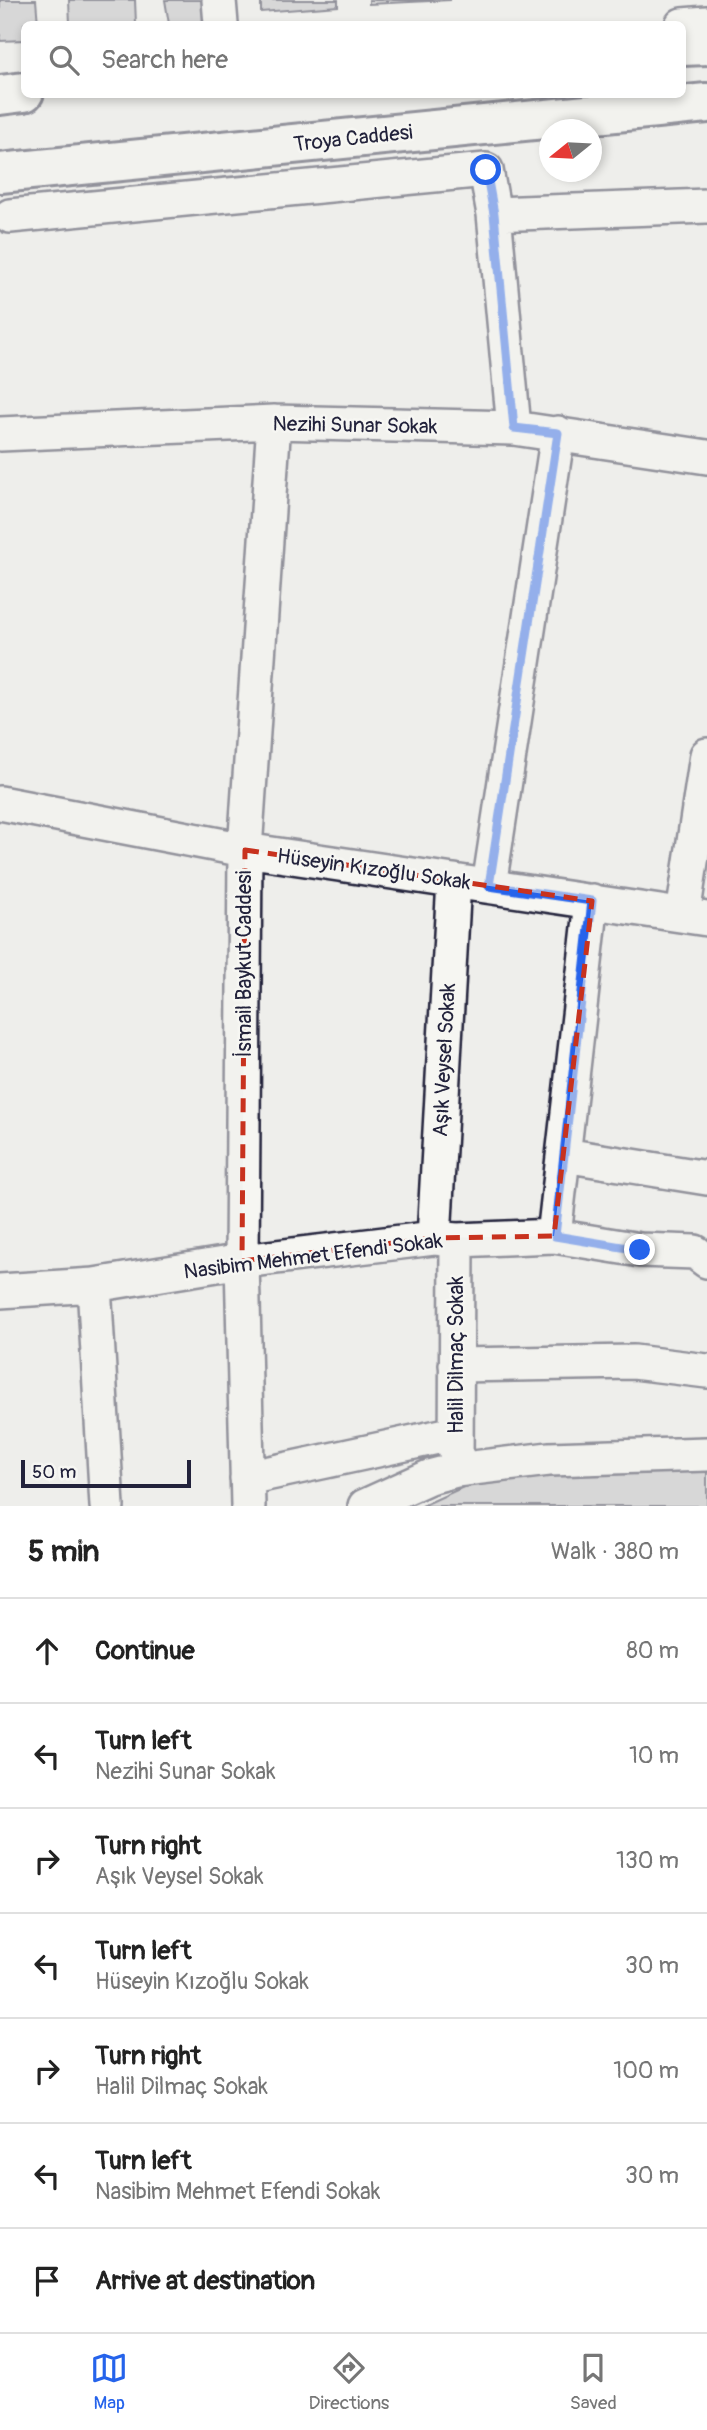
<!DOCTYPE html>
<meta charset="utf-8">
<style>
:root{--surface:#fff;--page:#f6f6f6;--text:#222;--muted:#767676;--line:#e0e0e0;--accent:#2563eb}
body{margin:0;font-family:Pangolin,sans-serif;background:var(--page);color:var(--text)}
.compass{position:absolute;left:539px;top:119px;width:63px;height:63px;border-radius:50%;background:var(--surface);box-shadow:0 4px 10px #0003;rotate:252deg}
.scale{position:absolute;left:21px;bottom:18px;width:170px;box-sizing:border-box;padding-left:7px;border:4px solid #22223b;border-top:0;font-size:19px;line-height:24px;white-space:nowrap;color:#22223b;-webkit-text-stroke:5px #f6f6f2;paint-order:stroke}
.stop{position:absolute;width:21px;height:21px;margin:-16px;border:5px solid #2563eb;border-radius:50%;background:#fff}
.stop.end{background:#2563eb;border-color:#fff;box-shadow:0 2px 7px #0008}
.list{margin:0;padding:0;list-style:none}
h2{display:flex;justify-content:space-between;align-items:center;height:91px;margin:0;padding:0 28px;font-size:30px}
h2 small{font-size:23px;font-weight:400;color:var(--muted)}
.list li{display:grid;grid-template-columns:46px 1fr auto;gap:21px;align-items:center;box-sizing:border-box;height:105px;padding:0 28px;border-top:2px solid var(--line)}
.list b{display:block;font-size:26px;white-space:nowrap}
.list p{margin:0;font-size:23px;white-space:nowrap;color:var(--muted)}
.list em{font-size:23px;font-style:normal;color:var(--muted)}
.icon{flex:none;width:38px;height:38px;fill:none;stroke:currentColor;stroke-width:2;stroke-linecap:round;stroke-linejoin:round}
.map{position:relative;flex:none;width:707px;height:1506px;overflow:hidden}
.search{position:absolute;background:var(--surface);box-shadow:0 4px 10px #0003;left:21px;right:21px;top:21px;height:77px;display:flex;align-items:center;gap:18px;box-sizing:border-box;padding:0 24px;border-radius:10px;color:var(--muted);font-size:26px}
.sheet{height:826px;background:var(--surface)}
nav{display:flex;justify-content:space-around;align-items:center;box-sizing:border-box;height:98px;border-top:2px solid var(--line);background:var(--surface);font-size:19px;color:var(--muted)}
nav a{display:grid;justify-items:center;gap:4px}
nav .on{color:var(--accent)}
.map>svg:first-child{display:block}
</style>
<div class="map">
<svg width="707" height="1506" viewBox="0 0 707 1506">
<rect width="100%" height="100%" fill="#eeeeeb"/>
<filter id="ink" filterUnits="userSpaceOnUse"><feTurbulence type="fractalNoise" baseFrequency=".0143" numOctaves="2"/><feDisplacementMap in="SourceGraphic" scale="14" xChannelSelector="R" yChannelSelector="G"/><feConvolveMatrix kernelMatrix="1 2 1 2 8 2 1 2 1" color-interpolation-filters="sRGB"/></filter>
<g filter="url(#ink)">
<path fill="#bbbbbf" stroke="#22223b" stroke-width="2" d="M0 0H36L38 24H24V40L0 41Z
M69 0H135L136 24H70Z
M165 0H205V22L169 24Z
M261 0H338V6L261 12Z
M369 0H451L369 4Z
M707 1464V1506H422L494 1473Z"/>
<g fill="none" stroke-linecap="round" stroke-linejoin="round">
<defs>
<path id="minor" d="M219 0 221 24
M682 25 707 23
M10 216 486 170 494 214
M514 428 494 214 707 206
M0 434 274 422 514 428 707 457
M0 803 245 850 707 919
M489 886 558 433
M683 915 707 755
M564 1155 707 1178
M554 1236 592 901
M434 1238 454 881
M94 1285 107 1506
M0 1291 94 1285 242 1261 434 1238 457 1240 554 1236 640 1250 695 1252 707 1261
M456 1365 634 1362 707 1371
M456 1470 457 1240
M247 1478 456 1433
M248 1506 242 1261 245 850 274 422
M365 1506 429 1477 456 1470 549 1459 707 1454"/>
<path id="major" d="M682 46 707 45
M0 95 24 92
M0 173 707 103"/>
</defs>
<use href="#minor" stroke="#22223b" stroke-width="38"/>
<use href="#major" stroke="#22223b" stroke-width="44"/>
<use href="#minor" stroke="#f6f6f2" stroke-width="33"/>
<use href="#major" stroke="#f6f6f2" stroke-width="38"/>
</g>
</g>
<g fill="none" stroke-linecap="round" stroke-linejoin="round" filter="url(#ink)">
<path stroke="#2563eb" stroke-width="9" d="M486 170 494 214 514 428 558 433 489 886 592 901 555 1236 640 1250"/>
</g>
<path d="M0 0H707V1506H0ZM245 850 592 901 554 1236 434 1238 242 1261Z" fill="#eeeeeb" fill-opacity=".55" fill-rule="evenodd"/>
<path fill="none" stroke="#c8321e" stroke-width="5" stroke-dasharray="14 9" stroke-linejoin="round" d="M245 850 592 901 554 1236 434 1238 242 1261Z"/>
<g text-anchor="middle" stroke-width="5" stroke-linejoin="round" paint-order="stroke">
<g font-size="21" fill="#22223b" stroke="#f6f6f2">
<text transform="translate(353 138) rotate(-6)" y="7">Troya Caddesi</text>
<text transform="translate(355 425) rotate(1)" y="7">Nezihi Sunar Sokak</text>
<text transform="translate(374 869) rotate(8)" y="7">Hüseyin Kızoğlu Sokak</text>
<text transform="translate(244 964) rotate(-90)" y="7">İsmail Baykut Caddesi</text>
<text transform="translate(444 1060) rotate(-87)" y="7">Aşık Veysel Sokak</text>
<text transform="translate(313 1256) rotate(-7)" y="7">Nasibim Mehmet Efendi Sokak</text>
<text transform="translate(456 1355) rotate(-90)" y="7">Halil Dilmaç Sokak</text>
</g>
</g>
</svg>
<svg class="compass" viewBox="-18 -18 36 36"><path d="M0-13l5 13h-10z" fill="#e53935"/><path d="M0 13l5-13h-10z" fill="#767676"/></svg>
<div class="scale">50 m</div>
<div class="stop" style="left:486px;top:170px"></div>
<div class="stop end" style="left:640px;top:1250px"></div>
<div class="search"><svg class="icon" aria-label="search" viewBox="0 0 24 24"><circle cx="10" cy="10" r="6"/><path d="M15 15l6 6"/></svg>Search here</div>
</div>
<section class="sheet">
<h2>5 min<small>Walk · 380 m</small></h2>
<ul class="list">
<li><svg class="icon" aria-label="ahead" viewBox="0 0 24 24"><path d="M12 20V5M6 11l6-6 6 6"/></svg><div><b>Continue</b></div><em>80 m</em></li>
<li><svg class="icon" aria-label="left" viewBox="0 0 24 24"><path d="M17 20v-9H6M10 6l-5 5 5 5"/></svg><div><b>Turn left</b><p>Nezihi Sunar Sokak</p></div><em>10 m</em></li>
<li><svg class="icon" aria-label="right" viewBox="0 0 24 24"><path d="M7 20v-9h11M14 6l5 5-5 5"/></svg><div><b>Turn right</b><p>Aşık Veysel Sokak</p></div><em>130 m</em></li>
<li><svg class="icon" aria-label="left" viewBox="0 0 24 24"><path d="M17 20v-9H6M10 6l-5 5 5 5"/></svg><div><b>Turn left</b><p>Hüseyin Kızoğlu Sokak</p></div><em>30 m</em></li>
<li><svg class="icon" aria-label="right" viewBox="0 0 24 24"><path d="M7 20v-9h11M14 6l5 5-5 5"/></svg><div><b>Turn right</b><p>Halil Dilmaç Sokak</p></div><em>100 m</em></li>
<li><svg class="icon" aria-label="left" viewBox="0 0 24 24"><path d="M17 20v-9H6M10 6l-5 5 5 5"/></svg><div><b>Turn left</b><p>Nasibim Mehmet Efendi Sokak</p></div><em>30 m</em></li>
<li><svg class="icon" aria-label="arrive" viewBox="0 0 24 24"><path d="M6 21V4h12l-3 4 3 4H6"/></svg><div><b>Arrive at destination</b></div></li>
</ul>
</section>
<nav>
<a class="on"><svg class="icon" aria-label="map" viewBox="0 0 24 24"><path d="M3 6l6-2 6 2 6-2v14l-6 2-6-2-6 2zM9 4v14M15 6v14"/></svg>Map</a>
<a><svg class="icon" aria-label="directions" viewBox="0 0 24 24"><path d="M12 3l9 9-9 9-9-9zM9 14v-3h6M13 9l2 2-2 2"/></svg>Directions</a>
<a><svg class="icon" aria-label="saved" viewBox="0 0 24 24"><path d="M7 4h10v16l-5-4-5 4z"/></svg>Saved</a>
</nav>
